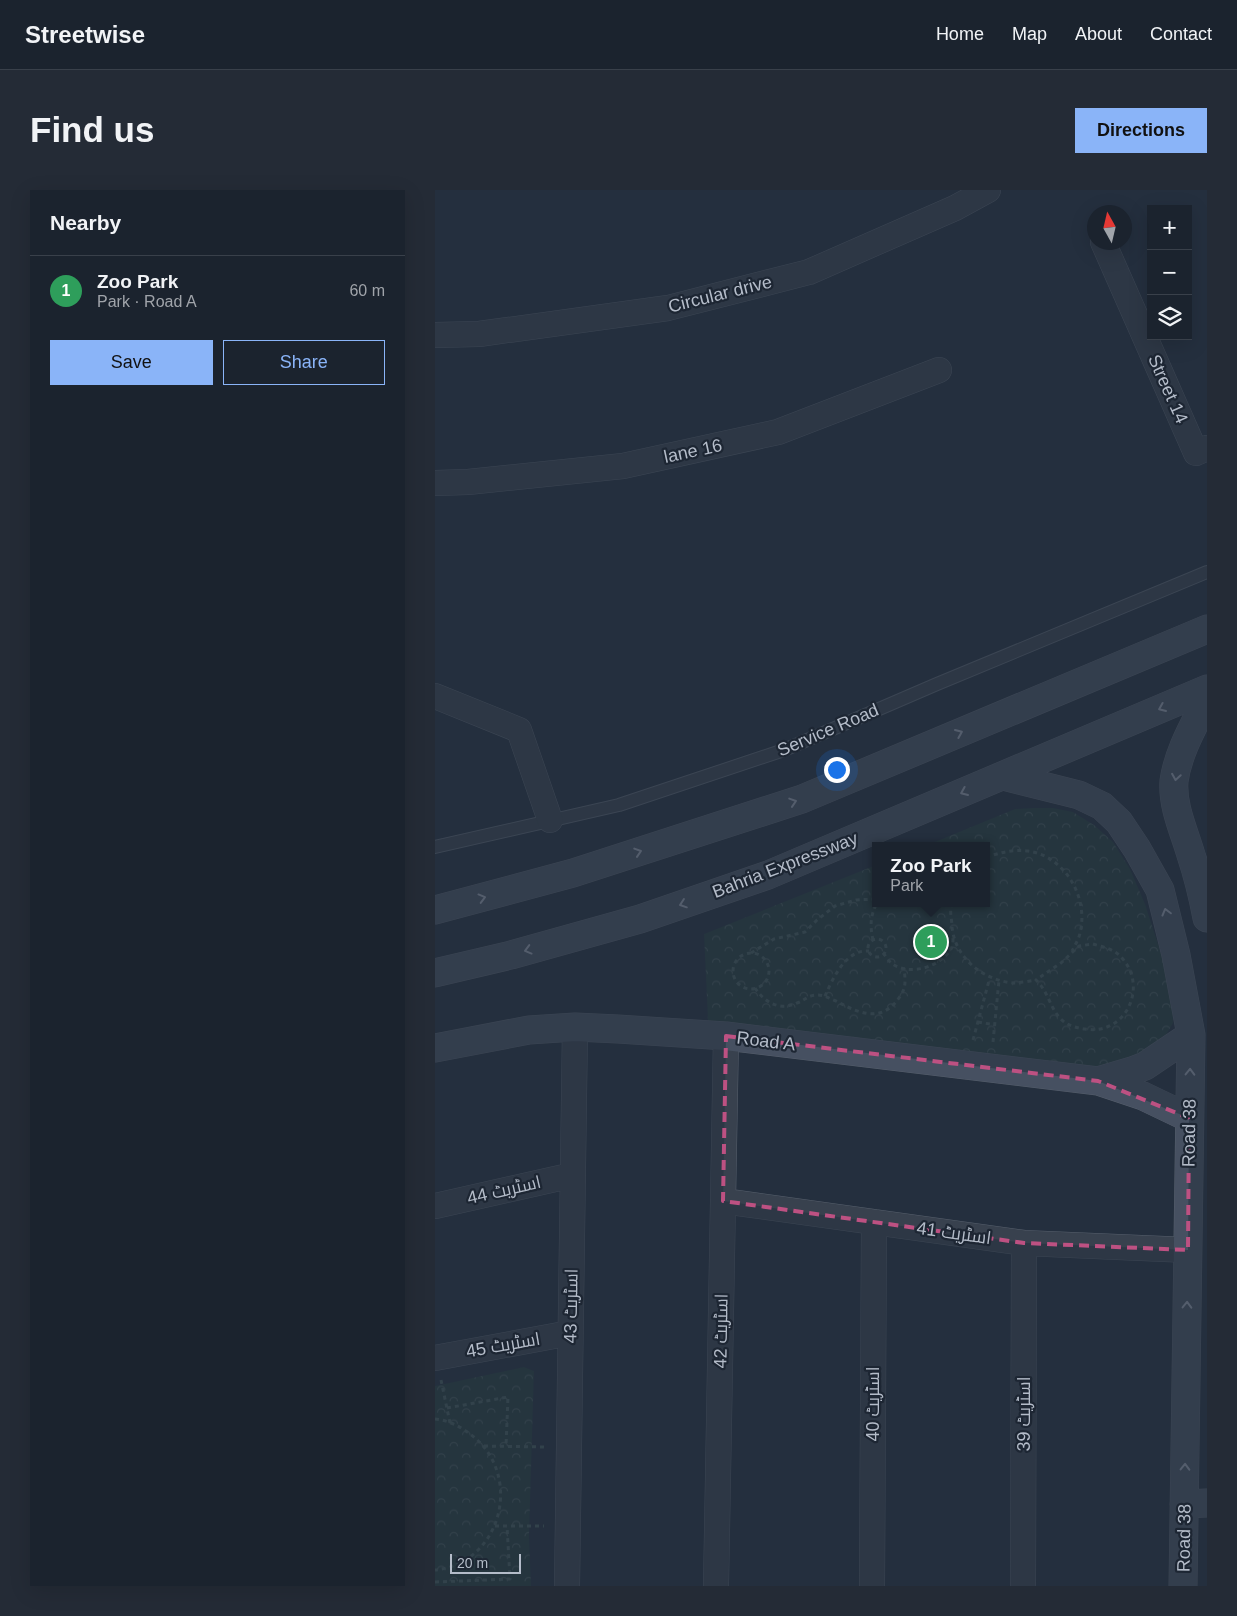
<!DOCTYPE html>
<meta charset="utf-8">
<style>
:root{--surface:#1b232e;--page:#242b36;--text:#f1f3f6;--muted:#a0a4aa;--line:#39404a;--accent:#8ab4f8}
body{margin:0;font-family:Helvetica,Cairo,sans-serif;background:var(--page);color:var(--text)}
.controls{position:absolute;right:15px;top:15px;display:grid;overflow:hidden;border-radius:0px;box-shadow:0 5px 20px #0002}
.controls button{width:45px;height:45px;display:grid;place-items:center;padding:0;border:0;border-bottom:1px solid var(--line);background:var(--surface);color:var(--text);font:25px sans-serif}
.compass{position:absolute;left:652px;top:15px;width:45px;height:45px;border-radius:50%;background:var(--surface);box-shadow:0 5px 20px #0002;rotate:352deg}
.scale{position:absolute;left:15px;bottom:12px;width:71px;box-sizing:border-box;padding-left:5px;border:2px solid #b4bcc9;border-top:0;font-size:14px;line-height:18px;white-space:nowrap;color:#b4bcc9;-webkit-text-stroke:4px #1d2633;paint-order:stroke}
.you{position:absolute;left:401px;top:579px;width:18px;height:18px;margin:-12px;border:4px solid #fff;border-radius:50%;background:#1a73e8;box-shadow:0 0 0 8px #1a73e833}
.badge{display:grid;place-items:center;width:32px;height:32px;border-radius:50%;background:var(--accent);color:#fff;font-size:16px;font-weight:700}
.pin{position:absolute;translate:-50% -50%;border:2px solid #fff;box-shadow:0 1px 5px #0006}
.popup{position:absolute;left:437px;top:652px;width:118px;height:65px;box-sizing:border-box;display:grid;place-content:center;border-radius:0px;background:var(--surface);filter:drop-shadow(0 1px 4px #0005);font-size:16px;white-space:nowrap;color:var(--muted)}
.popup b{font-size:19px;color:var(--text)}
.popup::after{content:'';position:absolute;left:50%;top:100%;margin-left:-10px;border:10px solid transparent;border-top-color:var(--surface)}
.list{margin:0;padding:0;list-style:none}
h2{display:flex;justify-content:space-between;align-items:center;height:65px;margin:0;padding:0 20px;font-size:21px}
h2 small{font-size:16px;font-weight:400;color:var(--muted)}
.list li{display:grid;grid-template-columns:32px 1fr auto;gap:15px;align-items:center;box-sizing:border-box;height:70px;padding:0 20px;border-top:1px solid var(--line)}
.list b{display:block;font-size:19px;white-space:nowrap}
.list p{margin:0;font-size:16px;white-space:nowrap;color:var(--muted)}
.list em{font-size:16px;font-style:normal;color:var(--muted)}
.actions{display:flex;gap:10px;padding:15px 20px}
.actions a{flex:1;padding:11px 0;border:1px solid var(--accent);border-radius:0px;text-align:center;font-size:18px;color:var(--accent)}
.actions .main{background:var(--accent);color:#111}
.icon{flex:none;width:28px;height:28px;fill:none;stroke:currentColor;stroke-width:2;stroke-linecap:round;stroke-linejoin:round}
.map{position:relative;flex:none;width:772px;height:1396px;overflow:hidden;border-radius:0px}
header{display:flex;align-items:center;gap:30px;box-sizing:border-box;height:70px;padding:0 25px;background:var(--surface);border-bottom:1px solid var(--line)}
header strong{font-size:24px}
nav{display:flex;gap:28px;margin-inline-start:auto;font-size:18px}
.intro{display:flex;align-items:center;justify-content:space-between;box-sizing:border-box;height:120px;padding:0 30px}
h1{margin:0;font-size:35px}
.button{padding:12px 22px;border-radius:0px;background:var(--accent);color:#111;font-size:18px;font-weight:700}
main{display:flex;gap:30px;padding:0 30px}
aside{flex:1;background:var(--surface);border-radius:0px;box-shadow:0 5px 20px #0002}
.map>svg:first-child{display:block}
</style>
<header>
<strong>Streetwise</strong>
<nav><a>Home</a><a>Map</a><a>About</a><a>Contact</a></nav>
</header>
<div class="intro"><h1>Find us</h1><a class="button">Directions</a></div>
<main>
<aside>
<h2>Nearby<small></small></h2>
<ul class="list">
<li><span class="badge" style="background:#2e9e5b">1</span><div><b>Zoo Park</b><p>Park · Road A</p></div><em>60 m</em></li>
</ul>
<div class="actions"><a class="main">Save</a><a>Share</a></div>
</aside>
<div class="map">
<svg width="772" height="1396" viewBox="0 0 772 1396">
<defs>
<pattern id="park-crowns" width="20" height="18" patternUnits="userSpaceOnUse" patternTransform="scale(1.25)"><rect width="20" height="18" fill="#263c3f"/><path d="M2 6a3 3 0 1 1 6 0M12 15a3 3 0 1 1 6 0" fill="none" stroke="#435659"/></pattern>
</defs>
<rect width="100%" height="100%" fill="#242f3e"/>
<path fill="url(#park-crowns)" d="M598 618H618L638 622 659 635 678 652 695 679 710 714 733 785 737 812 738 833 725 855 669 881 273 831 269 744 441 675V713H551V656H490L580 619Z
M89 1177 99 1181 94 1346 96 1396H0V1196Z"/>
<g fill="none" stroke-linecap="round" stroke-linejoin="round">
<defs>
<path id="service" d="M0 657 184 615 349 560 502 494 772 382"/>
<path id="minor" d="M668 52 761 263 772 258
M0 145 44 144 233 118 374 82 520 18 553 0
M0 293 33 292 188 276 343 242 504 180
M0 506 84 540 115 630
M288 1011 589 1053 753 1060
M0 1016 138 985
M0 1168 135 1143
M132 1396 140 837
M281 1396 291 846
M437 1396 439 1032
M588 1396 589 1053"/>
<path id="secondary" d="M772 509C759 535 743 562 739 591 737 616 749 641 756 665 763 686 768 707 772 728
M568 586 644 605 667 616 684 632 702 659 725 700 741 765 756 845 748 1396
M0 720 138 683 367 609 772 439
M0 783 76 765 205 729 333 685 772 499
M0 858 94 840 140 837 183 839 291 846 663 891 708 906 754 928
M663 891 697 881 710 876 756 845
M749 1314 772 1313"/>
</defs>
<use href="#service" stroke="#565f6c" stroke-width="14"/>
<use href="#minor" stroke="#565f6c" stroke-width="26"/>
<use href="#secondary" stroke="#565f6c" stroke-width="29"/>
<path stroke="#44595c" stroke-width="3" stroke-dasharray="4 4" stroke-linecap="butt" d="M551 667C565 663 578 659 593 661 630 666 654 708 645 743 644 749 640 755 637 761
M517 713C514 721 517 729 517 737 520 768 548 790 578 793 585 793 594 791 601 790
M433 758a9 9 0 1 1 18 0a9 9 0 1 1-18 0Z
M438 750C435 736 435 726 442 713
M658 754C668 757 679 759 686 767 714 796 691 846 650 839 642 838 634 836 628 831 615 820 614 802 601 790L626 773 644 756Z
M316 763 339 749 370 742 382 730 400 716 421 710 441 709
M448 763C451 766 453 770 456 773 474 787 507 777 517 757 518 754 518 749 518 745
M298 781a18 18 0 1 1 36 0a18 18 0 1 1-36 0Z
M320 798C330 813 345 821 362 813 371 810 372 805 383 805 390 805 395 809 401 811 420 821 442 833 460 813 471 800 471 795 469 778
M390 806C398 788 411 759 434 761
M543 832 560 835
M538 850 555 787
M558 852 564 790
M6 1190 15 1233
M12 1218 73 1207 71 1256
M0 1229C12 1230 25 1236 35 1244 89 1283 68 1373 0 1380
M49 1256 110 1257
M60 1336H109
M0 1392 75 1389 72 1336"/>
<use href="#service" stroke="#38414e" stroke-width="12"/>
<use href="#minor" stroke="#38414e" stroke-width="25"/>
<use href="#secondary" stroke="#465061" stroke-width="28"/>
</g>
<defs><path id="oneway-chevron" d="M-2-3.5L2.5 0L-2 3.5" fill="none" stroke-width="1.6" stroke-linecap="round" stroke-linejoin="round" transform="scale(1.25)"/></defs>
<g stroke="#8e96a5">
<use href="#oneway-chevron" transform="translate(727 518) rotate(157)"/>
<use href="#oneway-chevron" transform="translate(524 543) rotate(-23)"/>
<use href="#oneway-chevron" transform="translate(741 587) rotate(99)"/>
<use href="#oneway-chevron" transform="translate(529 602) rotate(157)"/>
<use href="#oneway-chevron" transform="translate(358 612) rotate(-18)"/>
<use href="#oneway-chevron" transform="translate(203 662) rotate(-18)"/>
<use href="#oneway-chevron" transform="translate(47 708) rotate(-15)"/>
<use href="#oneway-chevron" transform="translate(248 714) rotate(161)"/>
<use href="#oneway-chevron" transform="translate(731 722) rotate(-105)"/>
<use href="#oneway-chevron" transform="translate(93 760) rotate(165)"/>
<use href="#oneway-chevron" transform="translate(755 882) rotate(-89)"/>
<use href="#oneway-chevron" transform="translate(752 1115) rotate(-89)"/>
<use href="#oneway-chevron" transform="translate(750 1277) rotate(-89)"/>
</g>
<path d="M0 0H772V1396H0ZM291 846 663 891 754 928 753 1060 589 1053 288 1011Z" fill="#242f3e" fill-opacity=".55" fill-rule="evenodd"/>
<path fill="none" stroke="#bd5182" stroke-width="4" stroke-dasharray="10 6" stroke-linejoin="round" d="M291 846 663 891 754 928 753 1060 589 1053 288 1011Z"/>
<g text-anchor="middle" stroke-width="4.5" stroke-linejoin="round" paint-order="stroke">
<g font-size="18" fill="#b4bcc9" stroke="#1d2633">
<text transform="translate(285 104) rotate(-14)" y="6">Circular drive</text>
<text transform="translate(733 199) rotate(66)" y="6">Street 14</text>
<text transform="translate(258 261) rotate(-12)" y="6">lane 16</text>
<text transform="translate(393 540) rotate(-23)" y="6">Service Road</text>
<text transform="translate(350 675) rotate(-21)" y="6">Bahria Expressway</text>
<text transform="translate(331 851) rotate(7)" y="6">Road A</text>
<text transform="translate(754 943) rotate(-89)" y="6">Road 38</text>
<text transform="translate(69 1000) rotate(-13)" y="6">اسٹریٹ 44</text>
<text transform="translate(519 1043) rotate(8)" y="6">اسٹریٹ 41</text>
<text transform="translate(136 1116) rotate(-89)" y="6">اسٹریٹ 43</text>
<text transform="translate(286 1141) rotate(-89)" y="6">اسٹریٹ 42</text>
<text transform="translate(68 1155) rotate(-10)" y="6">اسٹریٹ 45</text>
<text transform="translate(438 1214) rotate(-90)" y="6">اسٹریٹ 40</text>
<text transform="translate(589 1224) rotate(-90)" y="6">اسٹریٹ 39</text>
<text transform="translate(749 1348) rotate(-89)" y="6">Road 38</text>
</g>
</g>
</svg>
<div class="controls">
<button>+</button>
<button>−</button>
<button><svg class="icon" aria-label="layers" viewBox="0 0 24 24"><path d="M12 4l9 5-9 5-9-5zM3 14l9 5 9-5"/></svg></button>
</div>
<svg class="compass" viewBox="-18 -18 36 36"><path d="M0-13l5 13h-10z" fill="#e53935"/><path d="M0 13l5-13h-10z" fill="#a0a4aa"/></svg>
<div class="scale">20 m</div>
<div class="you"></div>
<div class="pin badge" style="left:496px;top:752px;background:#2e9e5b">1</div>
<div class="popup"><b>Zoo Park</b>Park</div>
</div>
</main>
